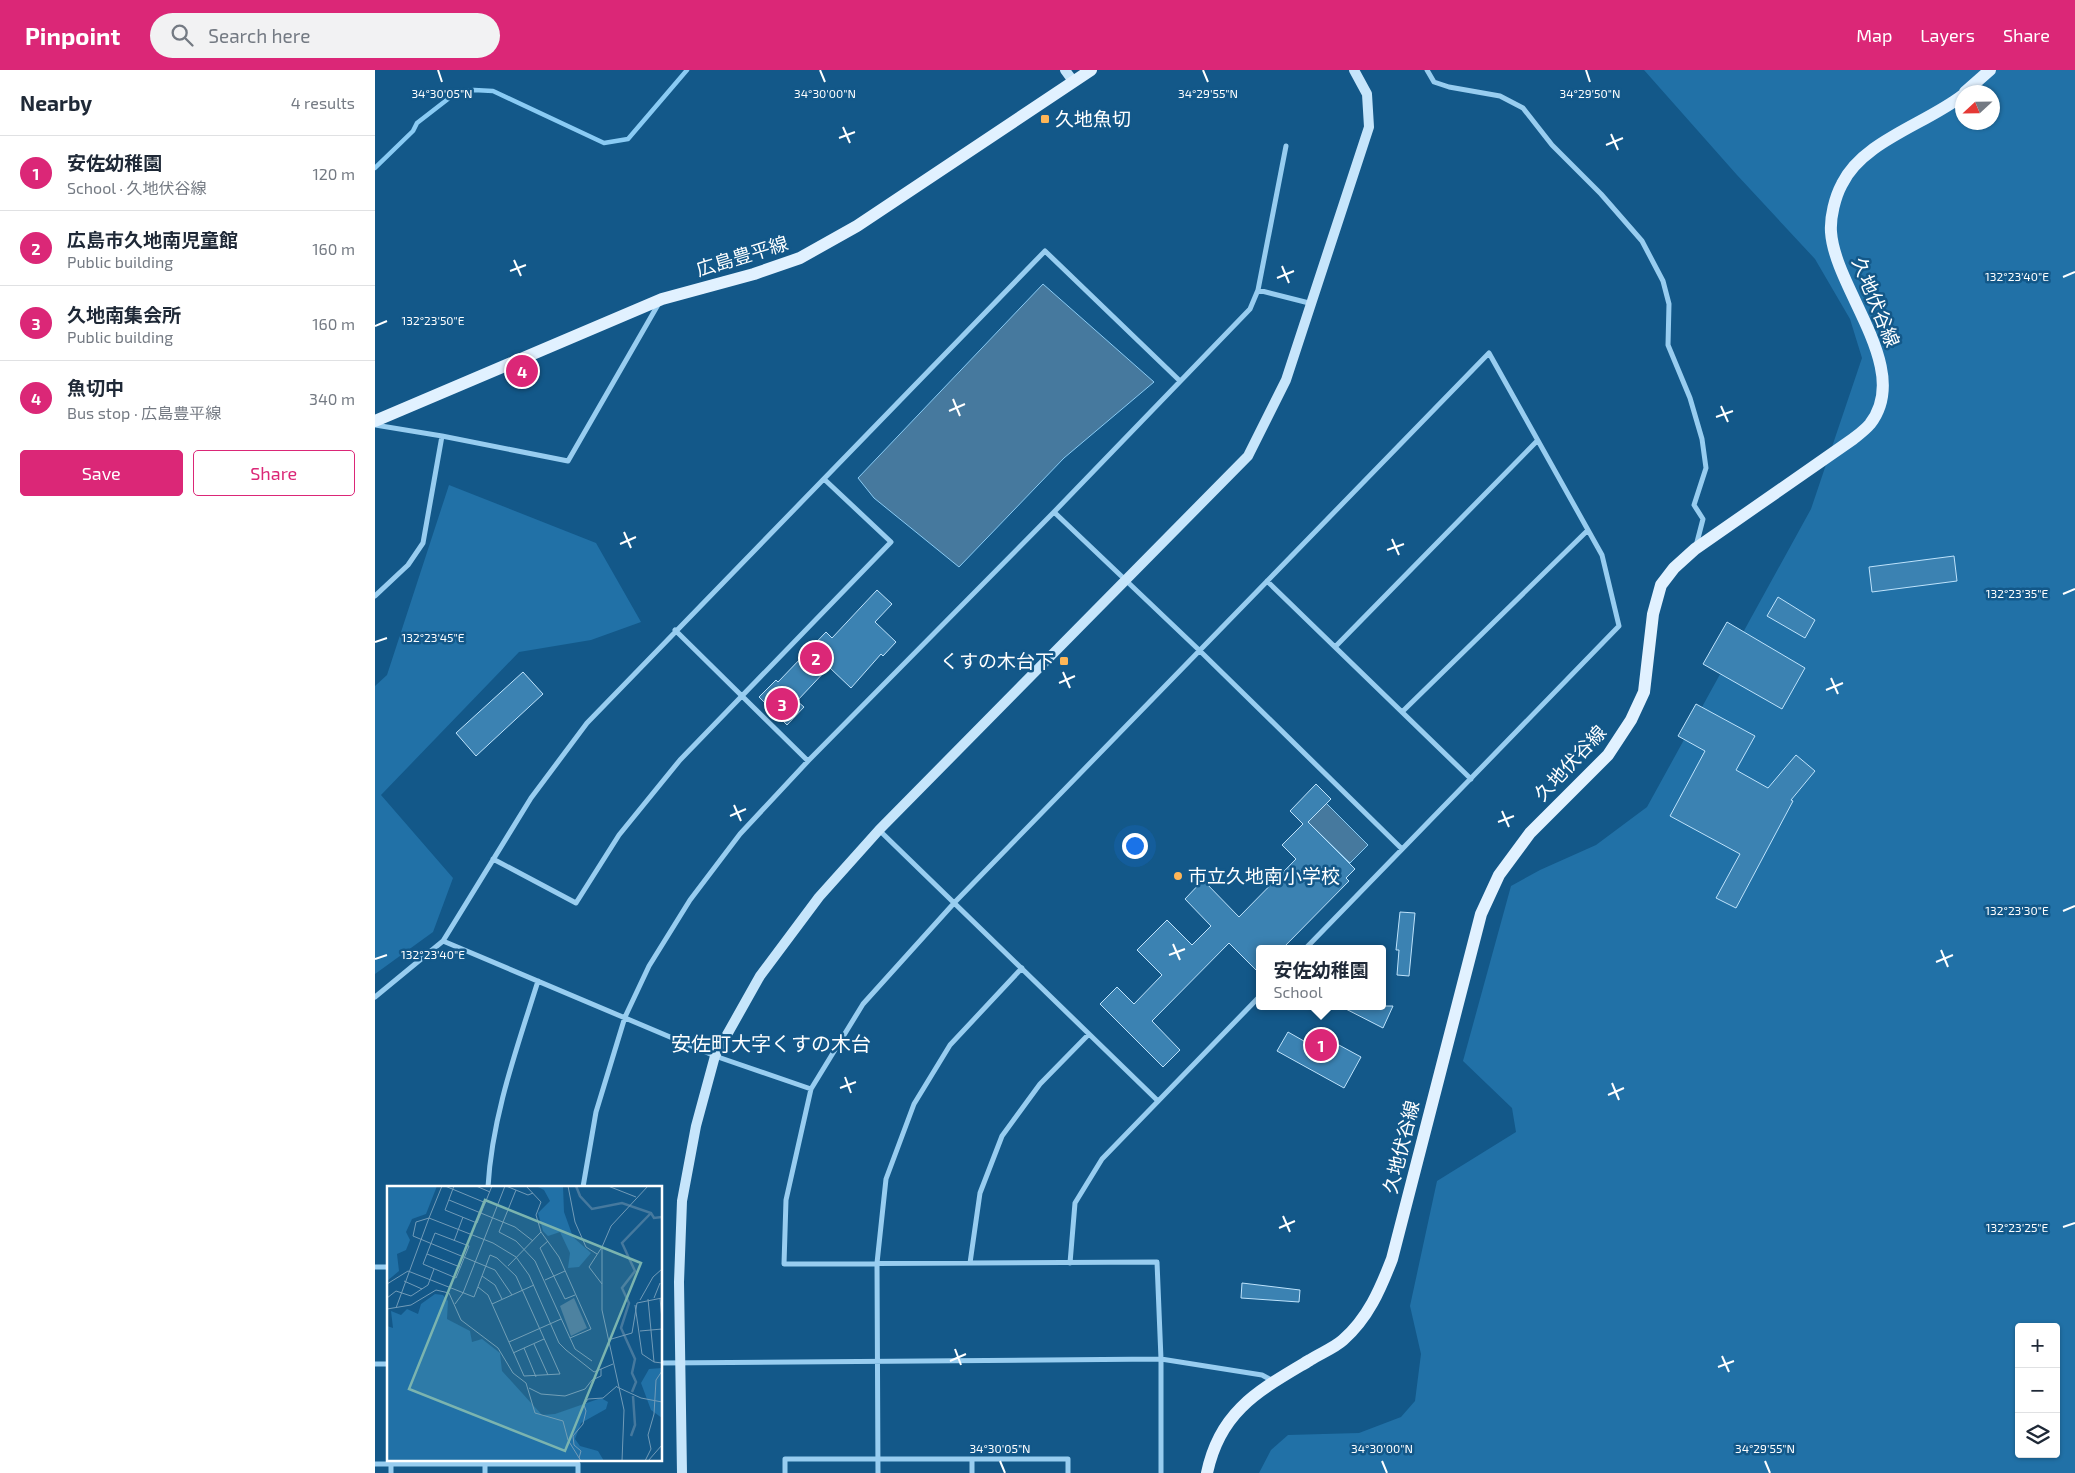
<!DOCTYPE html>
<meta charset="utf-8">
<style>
:root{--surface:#fff;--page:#f2f2f3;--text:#1f2937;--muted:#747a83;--line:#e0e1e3;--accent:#db2777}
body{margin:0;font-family:"Exo 2","Noto Sans JP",sans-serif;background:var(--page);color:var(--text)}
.controls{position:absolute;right:15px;bottom:15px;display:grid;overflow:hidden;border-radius:5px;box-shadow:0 1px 4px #0004}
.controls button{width:45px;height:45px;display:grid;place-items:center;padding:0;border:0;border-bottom:1px solid var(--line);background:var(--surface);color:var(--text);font:25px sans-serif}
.compass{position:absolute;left:1580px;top:15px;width:45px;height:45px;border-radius:50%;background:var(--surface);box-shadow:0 1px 4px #0004;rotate:248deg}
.you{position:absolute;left:759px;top:775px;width:18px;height:18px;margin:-12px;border:4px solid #fff;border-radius:50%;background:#1a73e8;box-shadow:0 0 0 8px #1a73e833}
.badge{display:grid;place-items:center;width:32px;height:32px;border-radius:50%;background:var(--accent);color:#fff;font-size:16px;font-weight:700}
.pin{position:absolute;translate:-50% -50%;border:2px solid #fff;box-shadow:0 1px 5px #0006}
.popup{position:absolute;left:881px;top:875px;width:130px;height:65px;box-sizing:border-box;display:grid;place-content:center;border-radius:5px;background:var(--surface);filter:drop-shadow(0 1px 4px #0005);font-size:16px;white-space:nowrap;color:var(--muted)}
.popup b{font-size:19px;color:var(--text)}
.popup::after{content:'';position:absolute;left:50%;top:100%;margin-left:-10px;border:10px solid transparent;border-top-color:var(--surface)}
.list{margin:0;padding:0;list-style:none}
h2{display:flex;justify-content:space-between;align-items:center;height:65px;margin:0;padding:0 20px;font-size:21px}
h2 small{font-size:16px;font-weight:400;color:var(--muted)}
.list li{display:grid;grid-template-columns:32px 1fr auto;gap:15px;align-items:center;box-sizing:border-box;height:75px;padding:0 20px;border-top:1px solid var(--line)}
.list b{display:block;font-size:19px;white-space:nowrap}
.list p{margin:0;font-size:16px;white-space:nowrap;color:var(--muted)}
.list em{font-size:16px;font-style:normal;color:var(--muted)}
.actions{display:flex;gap:10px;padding:15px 20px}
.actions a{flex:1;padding:11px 0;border:1px solid var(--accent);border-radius:5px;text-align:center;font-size:18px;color:var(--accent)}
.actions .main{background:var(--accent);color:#fff}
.icon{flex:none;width:28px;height:28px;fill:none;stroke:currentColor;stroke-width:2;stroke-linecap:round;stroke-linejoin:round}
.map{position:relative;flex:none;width:1700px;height:1403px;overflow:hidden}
header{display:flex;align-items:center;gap:30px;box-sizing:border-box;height:70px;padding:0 25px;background:var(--accent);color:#fff}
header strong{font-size:24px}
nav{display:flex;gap:28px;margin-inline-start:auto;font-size:18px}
.search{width:350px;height:45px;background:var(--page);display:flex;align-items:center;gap:12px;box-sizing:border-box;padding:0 18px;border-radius:28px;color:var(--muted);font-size:19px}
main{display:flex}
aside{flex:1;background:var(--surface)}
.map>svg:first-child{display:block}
</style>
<header>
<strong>Pinpoint</strong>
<div class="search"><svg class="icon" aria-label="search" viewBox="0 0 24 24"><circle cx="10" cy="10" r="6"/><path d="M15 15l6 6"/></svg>Search here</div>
<nav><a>Map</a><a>Layers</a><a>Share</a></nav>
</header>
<main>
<aside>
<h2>Nearby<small>4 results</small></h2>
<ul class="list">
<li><span class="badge">1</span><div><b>安佐幼稚園</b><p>School · 久地伏谷線</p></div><em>120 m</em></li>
<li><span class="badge">2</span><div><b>広島市久地南児童館</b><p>Public building</p></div><em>160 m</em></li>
<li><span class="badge">3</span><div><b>久地南集会所</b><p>Public building</p></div><em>160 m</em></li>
<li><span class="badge">4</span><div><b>魚切中</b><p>Bus stop · 広島豊平線</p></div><em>340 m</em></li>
</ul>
<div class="actions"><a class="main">Save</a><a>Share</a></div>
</aside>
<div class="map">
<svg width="1700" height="1403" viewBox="0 0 1700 1403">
<rect width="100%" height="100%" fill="#135889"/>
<path fill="#2171a7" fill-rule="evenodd" d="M1269 0H1700V1403H884L896 1380 913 1365 984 1363 1026 1347 1040 1331 1046 1284 1035 1236 1062 1111 1141 1062 1137 1038 1088 991 1136 816 1165 800 1221 775 1272 737 1436 439 1487 288 1475 249 1440 189 1362 105ZM1588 22H1618V52H1588ZM1644 1257H1681V1384H1644Z
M74 415 221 473 266 552 216 570 144 582 6 725 78 808 58 862 0 904V616L12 605Z"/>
<path fill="#46799e" stroke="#8acbf4" d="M668 214 779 312 689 388 584 497 499 428 483 408Z
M951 733 993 775 975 793 933 752Z"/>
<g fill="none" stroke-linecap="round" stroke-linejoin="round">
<path stroke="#8acbf4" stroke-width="4.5" d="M0 98 38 61 42 53 82 22 99 20 118 21 229 73 253 69 312 0"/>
</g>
<path fill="#3b82b2" stroke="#bee3fc" d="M1579 486 1582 511 1497 522 1494 497Z
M502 520 517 534 500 552 521 572 508 586 506 584 476 618 454 597 422 631 429 637 412 655 384 627 401 610 403 612 451 562 457 568Z
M1403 527 1440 550 1430 568 1392 546Z
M1352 552 1430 598 1407 639 1328 594Z
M148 602 168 624 101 686 81 663Z
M1321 634 1380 666 1361 700 1393 718 1421 685 1440 701 1416 730 1418 731 1361 838 1341 828 1365 784 1295 746 1330 681 1303 666Z
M941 714 956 729 933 752 980 799 971 808 974 811 907 879H885V904L854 873 777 951 805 980 788 997 725 934 742 917 759 934 787 905 762 880 792 850 817 875 836 856 810 829 828 810 864 847 921 789 907 775 928 754 915 741Z
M1025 842 1040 843 1034 906 1022 905 1024 880H1021Z
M965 936H1018L1008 958Z
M913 962 957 987 964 975 986 987 969 1018 902 981Z
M867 1213 925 1220 924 1232 866 1228Z"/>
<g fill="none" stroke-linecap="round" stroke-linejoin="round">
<path stroke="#98cdf0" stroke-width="5" d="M1052 0 1059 12 1074 17 1125 26 1148 38 1177 75 1226 124 1267 171 1288 211 1294 234 1293 275 1315 328 1327 369 1331 398 1319 435 1328 449 1321 476
M883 220 938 234
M0 355 67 366 193 391 284 233
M679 442 824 580 1027 779
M892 511 1096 709
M0 526 33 495 48 473 67 366
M300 560 433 691
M960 577 1162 371
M1027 642 1213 460
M504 760 783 1031
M118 789 201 833 244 765 305 690 516 472 449 409
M68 871 340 986 436 1019
M0 927 68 871 156 728 212 653 670 181 805 311
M113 1117C117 1046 142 978 163 911
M208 1117 221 1042 250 947 274 896 315 830 365 764 433 691 679 442 875 239 883 220 911 76
M595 1193 605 1123 627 1066 665 1014 714 964
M695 1193 700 1133 727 1089 885 926
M0 1197H14
M286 1293 786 1289 887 1305 898 1311
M0 1294H14
M110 1389V1403
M0 1394H203V1403
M16 1394V1403
M410 1403V1389H693V1403
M503 1403 502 1193 511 1109 539 1034 575 975 647 898
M597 1403V1389
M786 1403V1289L782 1192 409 1194 411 1130 436 1019 488 934 580 832 1114 283 1227 485 1244 556 930 879"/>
<path stroke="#c6e5fb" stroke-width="10" d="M690 0 698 11
M307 1403 304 1212 307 1131 321 1056 340 986 385 906 444 827 504 760 873 386 911 310 994 57 992 24 979 0"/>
<path stroke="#e1f1ff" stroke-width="12" d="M1590 22 1615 0
M0 351 287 229 379 204 425 188 482 156 716 0
M832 1403C845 1340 885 1320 935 1290 946 1283 959 1278 968 1270 993 1248 1005 1220 1017 1189L1106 844 1124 805 1155 763 1233 685 1256 650 1269 622 1278 544 1286 515 1299 498 1320 479 1478 369C1483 365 1490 360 1495 354 1538 299 1460 220 1456 162 1455 147 1460 127 1467 114 1488 71 1551 54 1588 25"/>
</g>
<path fill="none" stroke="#fff" stroke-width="2" d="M63 0 67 12M445 0 450 12M828 0 833 12M1211 0 1215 12M468 57 475 73M1236 64 1243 80M464 68 480 62M1231 75 1248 68M139 190 146 206M907 196 914 213M135 201 151 195M1688 207 1700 202M902 208 919 201M0 256 12 251M578 329 585 346M1346 336 1353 352M574 341 590 334M1341 347 1358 341M249 462 256 478M1017 469 1024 485M245 474 261 467M1012 480 1029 474M1688 524 1700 519M0 572 12 568M688 602 695 618M1456 608 1463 624M684 613 700 606M1451 620 1468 613M359 735 366 751M1127 741 1134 757M355 746 371 739M1123 752 1139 746M1688 841 1700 836M798 874 805 890M1566 880 1573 897M794 885 810 879M0 889 12 885M1561 892 1578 885M470 1007 476 1023M1237 1013 1244 1030M465 1018 481 1012M1233 1025 1249 1018M908 1146 915 1162M1688 1157 1700 1153M904 1158 920 1151M580 1279 586 1295M1347 1286 1354 1302M575 1291 591 1284M1343 1297 1359 1291M625 1391 630 1403M1007 1391 1012 1403M1390 1391 1395 1403"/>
<g fill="#ffb657" stroke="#135889" stroke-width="2">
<rect x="665" y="44" width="10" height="10" rx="2.5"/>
<rect x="684" y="586" width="10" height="10" rx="2.5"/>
<circle cx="803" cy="806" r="5"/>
</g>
<g text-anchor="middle" stroke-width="5" stroke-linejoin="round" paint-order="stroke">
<g font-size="19" fill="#fff" stroke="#135889" text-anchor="start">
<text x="680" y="56">久地魚切</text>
<text x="679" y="598" text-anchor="end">くすの木台下</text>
<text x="813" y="813">市立久地南小学校</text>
</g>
<g font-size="19" fill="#fff" stroke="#135889">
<text transform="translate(367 186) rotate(-17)" y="7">広島豊平線</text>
<text transform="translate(1501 232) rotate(68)" y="7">久地伏谷線</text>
<text transform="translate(1195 693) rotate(-47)" y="7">久地伏谷線</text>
<text transform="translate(1026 1077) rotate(-76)" y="7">久地伏谷線</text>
</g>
<g font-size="20" fill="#fff" stroke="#135889">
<text x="396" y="981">安佐町大字くすの木台</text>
</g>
</g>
<g transform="translate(12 1116)">
<rect width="275" height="275" fill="#135889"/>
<path d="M2 0H50L39 28 25 33 19 46 23 54 19 64 10 68 12 85 0 95ZM149 0H176L177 26 186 51 204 67 192 81 181 82 183 67 173 46 161 50 156 45 151 27 163 15 157 4ZM48 108 56 109 61 115 60 133 83 145 85 156 95 153 113 167 115 185 155 229 168 228 214 212 221 216 219 223 194 237 188 253 193 260 211 265 217 275H0V140L6 142 4 125 14 129 20 123 31 128 34 118ZM275 182V232L264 224 254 197 262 183Z" fill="#2171a7"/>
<path d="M187 112 200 142 184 150 173 120Z" fill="#46799e"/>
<path fill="none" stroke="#46799e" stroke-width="2.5" d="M189 0 193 10 205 23 235 17 264 27 267 32 275 31M245 206 249 196 245 187 248 173 234 142 242 117 235 102 248 85 235 57 264 27M244 250 248 239 246 210"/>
<path fill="none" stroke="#719bb8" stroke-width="1" d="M55 0 42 32 29 36 26 50 108 84 125 109M58 0 99 17M67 0 58 24 90 37 105 0M89 0 103 6M119 0 141 9 146 7M139 0 154 16 149 29 154 46 172 71 204 143 183 152M181 0 188 36 199 61 210 68M221 0 249 11M129 4 112 46 129 55 148 75 188 163 205 175M62 14 128 41 146 55M48 47 82 60 69 92 36 78ZM67 55 76 31M161 55 153 62 178 113 188 109M215 61 202 81 215 98M40 68 73 81M121 80 154 46M95 90 108 99 115 113M158 94 178 85M17 95 35 103M0 98 21 85 87 111 103 69 110 72 129 90 173 188 137 190 101 109 91 101M0 112 9 105 24 110 41 99 47 83M267 112 273 97M273 112 275 134M261 113 267 176M253 114 266 91 275 83M68 118 76 107 118 0M105 118 147 99M248 119 255 168 267 176 275 177M9 122 42 32 106 57 129 71 142 89 172 157 179 164 207 186 226 178M0 123 24 119 49 104 62 107 74 134 111 162 126 187 139 197 148 227 176 235 181 254 194 275M253 145 275 143M221 154 245 147 250 117 275 112M122 156 174 133M147 158 161 189M137 162 149 191M126 167 157 153M230 201 254 212 275 216M142 202 154 208 178 210 198 203 205 194 214 190V183M192 272 194 265 187 259 186 250 196 238 199 225 197 219 201 213 216 212 230 200M235 275 237 224 215 124V61L224 40 261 0M258 275 264 263 261 249 267 228 269 194 275 185M261 275 275 259"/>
<path fill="#7bb4af" fill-opacity="0.15" stroke="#7bb4af" stroke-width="2.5" d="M98 14 254 77 178 265 22 203Z"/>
<rect width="275" height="275" fill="none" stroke="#fff" stroke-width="2.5"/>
</g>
<g font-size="12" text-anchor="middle" fill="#fff" stroke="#135889" stroke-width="5" stroke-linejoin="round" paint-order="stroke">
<text x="67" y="28">34°30'05"N</text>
<text x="450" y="28">34°30'00"N</text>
<text x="833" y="28">34°29'55"N</text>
<text x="1215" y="28">34°29'50"N</text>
<text x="1642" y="211">132°23'40"E</text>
<text x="58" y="255">132°23'50"E</text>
<text x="1642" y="528">132°23'35"E</text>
<text x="58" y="572">132°23'45"E</text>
<text x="1642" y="845">132°23'30"E</text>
<text x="58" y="889">132°23'40"E</text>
<text x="1642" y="1162">132°23'25"E</text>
<text x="625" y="1383">34°30'05"N</text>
<text x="1007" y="1383">34°30'00"N</text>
<text x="1390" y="1383">34°29'55"N</text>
</g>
</svg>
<div class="controls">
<button>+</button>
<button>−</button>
<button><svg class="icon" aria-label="layers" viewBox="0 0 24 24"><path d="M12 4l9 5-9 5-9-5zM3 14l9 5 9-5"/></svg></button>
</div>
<svg class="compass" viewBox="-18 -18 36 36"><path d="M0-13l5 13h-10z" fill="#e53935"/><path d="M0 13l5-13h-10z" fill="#747a83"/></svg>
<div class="you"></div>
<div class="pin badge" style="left:946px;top:975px">1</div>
<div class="popup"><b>安佐幼稚園</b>School</div>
<div class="pin badge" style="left:441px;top:588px">2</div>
<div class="pin badge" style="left:407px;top:634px">3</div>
<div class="pin badge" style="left:147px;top:301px">4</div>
</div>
</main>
